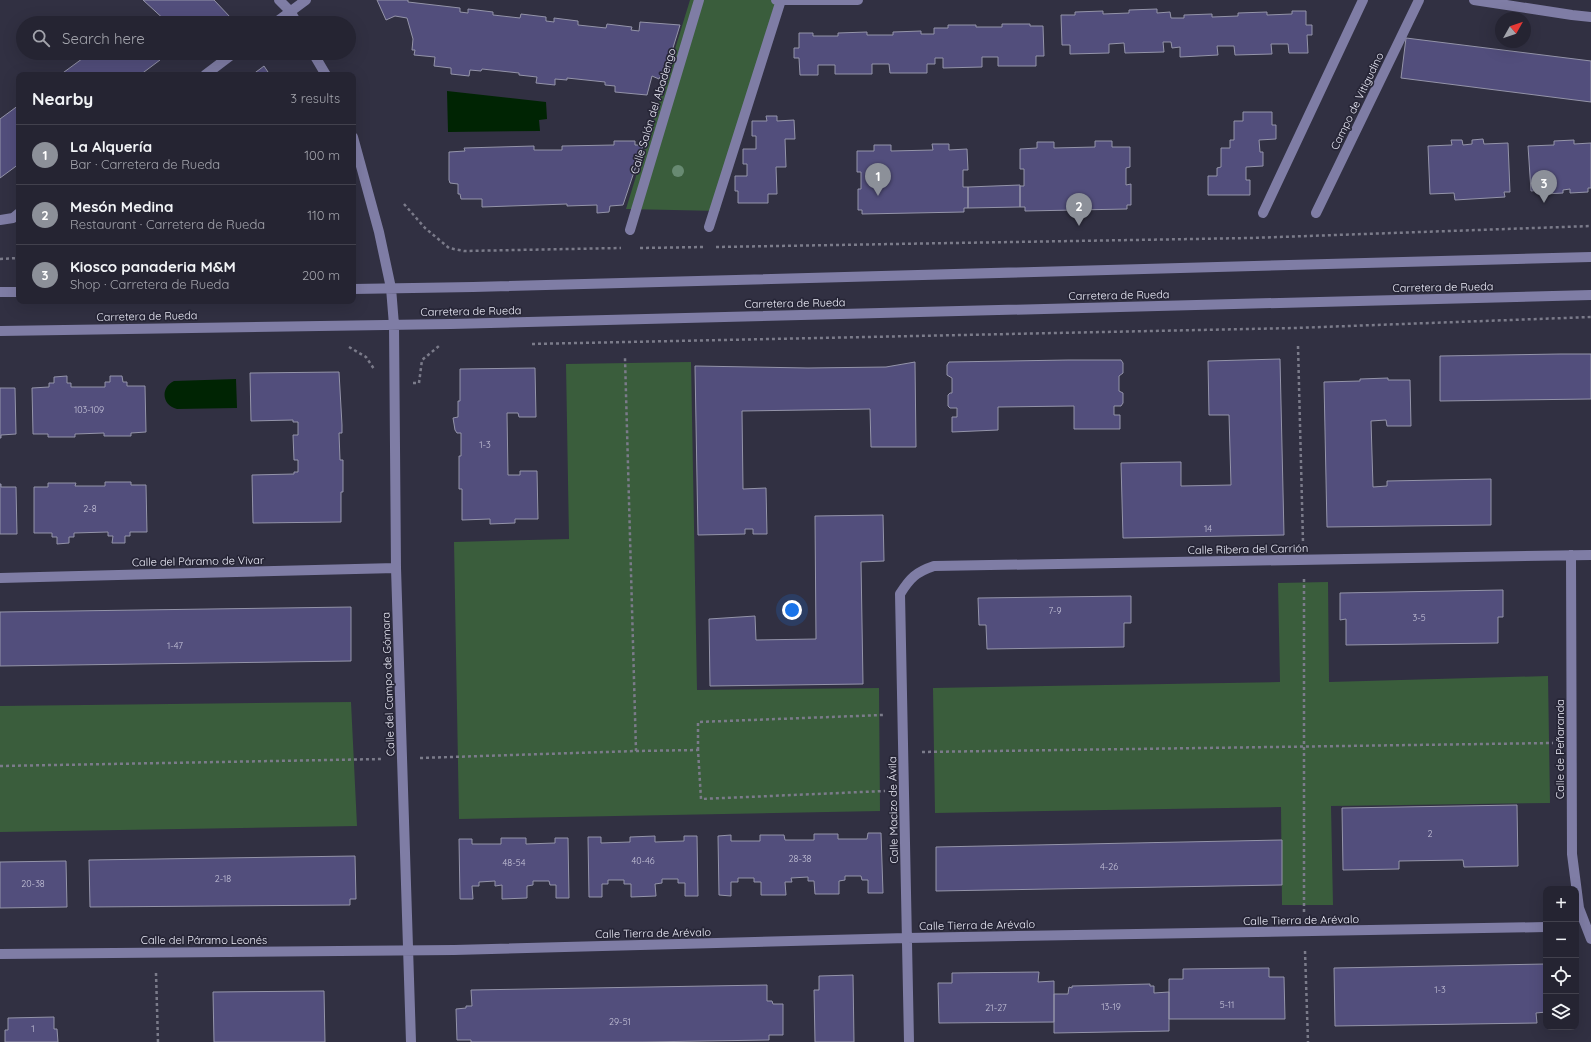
<!DOCTYPE html>
<meta charset="utf-8">
<style>
:root{--surface:#252432;--page:#2d2c3a;--text:#f1f3f6;--muted:#a3a4ac;--line:#42414d;--accent:#8c9099}
body{margin:0;font-family:Quicksand,sans-serif;background:var(--page);color:var(--text)}
.controls{position:absolute;right:12px;bottom:12px;display:grid;overflow:hidden;border-radius:8px;box-shadow:0 4px 16px #0002}
.controls button{width:36px;height:36px;display:grid;place-items:center;padding:0;border:0;border-bottom:1px solid var(--line);background:var(--surface);color:var(--text);font:20px sans-serif}
.compass{position:absolute;left:1495px;top:12px;width:36px;height:36px;border-radius:50%;background:var(--surface);box-shadow:0 4px 16px #0002;rotate:50deg}
.you{position:absolute;left:792px;top:610px;width:14px;height:14px;margin:-10px;border:3px solid #fff;border-radius:50%;background:#1a73e8;box-shadow:0 0 0 6px #1a73e833}
.badge{display:grid;place-items:center;width:26px;height:26px;border-radius:50%;background:var(--accent);color:#fff;font-size:13px;font-weight:700}
.pin{position:absolute;translate:-50% -33px;filter:drop-shadow(0 1px 2px #0008)}
.pin::after{content:'';position:absolute;top:21px;width:14px;height:12px;background:inherit;clip-path:polygon(0 0,100% 0,50% 100%)}
.list{margin:0;padding:0;list-style:none}
h2{display:flex;justify-content:space-between;align-items:center;height:52px;margin:0;padding:0 16px;font-size:17px}
h2 small{font-size:13px;font-weight:400;color:var(--muted)}
.list li{display:grid;grid-template-columns:26px 1fr auto;gap:12px;align-items:center;box-sizing:border-box;height:60px;padding:0 16px;border-top:1px solid var(--line)}
.list b{display:block;font-size:15px;white-space:nowrap}
.list p{margin:0;font-size:13px;white-space:nowrap;color:var(--muted)}
.list em{font-size:13px;font-style:normal;color:var(--muted)}
.icon{flex:none;width:22px;height:22px;fill:none;stroke:currentColor;stroke-width:2;stroke-linecap:round;stroke-linejoin:round}
.map{position:relative;flex:none;width:1591px;height:1042px;overflow:hidden}
.search{position:absolute;background:var(--surface);box-shadow:0 4px 16px #0002;left:16px;top:16px;width:340px;height:44px;display:flex;align-items:center;gap:10px;box-sizing:border-box;padding:0 14px;border-radius:22px;color:var(--muted);font-size:15px}
.panel{position:absolute;background:var(--surface);box-shadow:0 4px 16px #0002;left:16px;top:72px;width:340px;height:232px;border-radius:8px}
.map>svg:first-child{display:block}
</style>
<div class="map">
<svg width="1591" height="1042" viewBox="0 0 1591 1042">
<rect width="100%" height="100%" fill="#313042"/>
<path fill="#3a5d3c" d="M690 0H779L721 188 720 211 626 209Z
M691 362 697 690 879 688 880 811 459 819 454 542 569 539 566 364Z
M1328 582 1329 682 1548 676 1550 803 1331 806 1333 905H1282L1281 807 935 813 933 688 1280 682 1278 583Z
M351 702 357 826 0 832V706Z"/>
<path fill="#002403" d="M447 91 546 102 547 119 539 120 540 131 448 132Z
M236 379 237 408 177 409C162 405 160 388 174 381Z"/>
<path fill="#524e7c" stroke="#9494a9" d="M143 0H214L231 18 225 23H168Z
M377 0H408V2L460 8V12L468 13V9L493 12V15L520 18 521 14 546 17V21L554 22V18L578 21V25L606 28 607 24 632 27 631 30 639 31 640 22 680 25 664 77H660L659 79 652 76 647 95 615 92V86L605 85V82L567 78V80L555 79V85L536 83 537 77 519 75V73L482 69 481 71 470 70 469 76 451 74V68L434 66 435 57 414 55 415 50H412L413 39 407 18 395 16 386 20Z
M1157 9V13L1170 12 1171 18H1184V15L1212 14V17L1238 16V13L1267 12V15L1292 14V11H1306V25H1312V35H1307L1308 53H1289L1288 44H1271L1272 54 1235 55 1234 46H1217L1218 55 1180 57V47L1172 48 1171 42H1163L1164 52 1125 53 1124 43 1109 44V53L1070 54V45H1062L1061 15H1075V12L1103 11V14L1129 13V10Z
M1002 24H1030V26H1043L1044 56H1036V66H998V57H982V67L943 68V58H935V64H927V73H890L889 64H872V74H835V65H818V75H800L799 58H794V48H799V33H813V36H838V33L867 32V35H893V32L921 31V34H934V28H948V25H976V27H1002Z
M1406 38 1591 61V102L1401 78Z
M90 53H155L160 60 140 75H60Z
M264 66 270 75H252Z
M19 105V164L0 178V119Z
M1243 112H1272V125H1276V139L1259 140 1260 152H1263V166L1246 167V180H1250V195H1208V176H1217V168L1221 167V148H1230V140H1234V121H1243Z
M766 116H777V121L794 120 795 139H785L786 167H776L777 194H768V203H738V191H735V176H747V164H743V149H756V136H752V121H767Z
M1483 139 1484 144 1508 143 1510 192H1504L1505 197 1455 200 1454 193 1430 194 1428 146 1452 145 1451 140H1462L1463 145 1472 144V140Z
M1574 140V144L1591 143V188H1588V192L1570 193V189L1563 190V193L1545 194V190L1531 191 1528 146 1554 145V141Z
M614 141H635V145H643L623 205 610 206 609 212 597 213V205L567 206V204L482 207V199H461L460 194H458V184L450 183 449 180V152L465 151 464 148 534 146V150H562V146L614 145Z
M1095 141H1112V147H1130V167L1126 168V185L1131 184V205H1127V209L1025 211V207H1020V186H1024V169H1020V149L1037 148V142H1054V148L1095 147Z
M932 144H949V150L967 149 968 170H963V187H968V208H964V212L862 214V210H858V189H861V172H857V151H874V145H891V151L933 150Z
M1020 185V207L968 208V187Z
M1560 354H1591V399L1440 401V356Z
M1280 359 1284 535 1123 538 1121 463 1181 462V486L1231 485 1229 415H1209L1208 361Z
M1068 360H1121L1123 363V373L1119 376V391L1123 393V403L1121 406H1114V415H1120V429H1074V406L998 407V430L952 432V417H957V408H950L948 406V395L950 393H952V378L947 375V365L949 362Z
M915 362 916 447H871L870 409 742 411 743 489 766 488 767 534H753V529H745V534L698 535 695 366 808 368 886 367Z
M535 368 536 417H519L518 413H507L508 475H520V471H537L538 519H515V523L490 524V519L462 520V489H459V456H461V433H457L455 430 453 418 458 417V401H460V369Z
M339 372 342 425V433H339L340 460H343V492H341V522L253 523 252 475 294 474V472H298V460H294L293 435H298V422H293V420L251 421 250 373Z
M67 376V383H71V387H105V382H110V376H122L123 382H127V386H145L146 432 131 433V436H104V433L75 434V437H48V434H33L32 388 49 387V383H54V377Z
M1388 378V380H1410L1411 426H1387L1386 420 1371 421 1373 487 1387 486V481L1491 479V525L1327 527 1324 382 1360 381V379Z
M0 388H15L16 434 1 435V438H0Z
M105 482H131V485H146L147 532H130V536H125V543H112L113 536H108V532L74 533V537H69V543L57 544V537H52V533H34V487H48V483H76L75 486H105Z
M0 484H1V487H16L17 534H0Z
M883 515 884 561 861 562 863 684 710 686 709 619 755 616 756 640 816 639 815 516Z
M1503 590V617H1498V643L1346 645V619L1340 620V593Z
M1131 596V623H1124V647L987 649 986 625H979L978 598Z
M351 607V661L0 666V612Z
M1517 805 1518 866 1464 867 1463 860 1399 861V869L1343 870 1342 808Z
M868 833H881L883 893H868V880H862L861 876H845V880L839 881V894H815L814 881H808V877L791 878 792 882H785L786 895H761V882H754V878H738V882H731V896L719 895 718 836 731 835V841H760V835H784L785 840H814V834H838V839H867Z
M655 836V842L684 841V836H697L698 896H685V883H678V879H662V883L655 884 656 896 631 897V884H624V880H608V884H602V897H589L588 837H601V843L630 842V837Z
M501 838H526V844L555 843V838H568L569 898H556V885H550L549 881H533V885L527 886V898L502 899V885L495 886V881L479 882V886H472L473 899H460L459 839H472V844H501Z
M1282 840V885L936 891V847Z
M355 856 356 899H350V905L90 907 89 860Z
M66 861 67 907 0 908V862Z
M1546 964V1012L1536 1013 1537 1023 1335 1026 1334 968Z
M1269 968V977H1284L1285 1019H1169V979H1183V969Z
M1039 972 1038 982 1054 981V1022L939 1023 938 983H952V973Z
M853 975 854 1042H815L814 990H819V976Z
M1150 984V986H1154V993L1169 992V1031L1054 1033V994H1068L1069 987 1072 988V986Z
M767 985V1001H772L773 1004H783V1035H769V1040L642 1042H471V1040H457L456 1009 466 1008V1006H472L471 990Z
M324 991 325 1042H214L213 992Z
M54 1017V1029H57L58 1042H5V1030H8V1018Z"/>
<g fill="none" stroke-linecap="round" stroke-linejoin="round">
<path stroke="#7b7b8a" stroke-width="2.5" stroke-dasharray="3 3" stroke-linecap="butt" d="M404 204 425 228 449 248 464 251 621 248
M716 247 1251 238 1591 226
M640 248 705 247
M0 259 19 258
M532 344 1295 328 1591 317
M1298 346 1303 542
M349 347 366 357 374 369
M413 383H419L422 360 439 346H441
M1304 579V912
M698 750V722L883 715
M636 751 698 750 701 799 885 791
M922 752 1553 743
M420 758 636 751 625 358
M0 766 383 759
M1305 951 1308 1042
M156 973 158 1042"/>
<path stroke="#7f7da5" stroke-width="10" d="M279 0 290 11 297 23
M776 0H858
M1474 0 1572 15 1591 17
M275 23 306 0
M313 53 326 75
M205 75 234 53
M353 137 379 232 391 288 394 325 396 568 411 1042
M1263 213 1363 0
M1316 213 1419 0
M0 220 13 218 19 213
M709 227 781 0
M630 230 699 0
M353 289 473 287 1591 257
M0 292H19
M0 331 451 324 1591 295
M1571 555 1572 854 1579 908 1591 939
M0 578 396 568
M0 954 454 950 907 938 1546 927
M909 1042 900 594C910 578 916 572 934 566L1591 555"/>
</g>
<circle fill="#688a72" cx="678" cy="171" r="6"/>
<g text-anchor="middle" stroke-width="3.5" stroke-linejoin="round" paint-order="stroke">
<g font-size="9" fill="#c6c4d9">
<text x="89" y="413">103-109</text>
<text x="485" y="448">1-3</text>
<text x="90" y="512">2-8</text>
<text x="1208" y="532">14</text>
<text x="1055" y="614">7-9</text>
<text x="1419" y="621">3-5</text>
<text x="175" y="649">1-47</text>
<text x="1430" y="837">2</text>
<text x="800" y="862">28-38</text>
<text x="643" y="864">40-46</text>
<text x="514" y="866">48-54</text>
<text x="1109" y="870">4-26</text>
<text x="223" y="882">2-18</text>
<text x="33" y="887">20-38</text>
<text x="1440" y="993">1-3</text>
<text x="1227" y="1008">5-11</text>
<text x="1111" y="1010">13-19</text>
<text x="996" y="1011">21-27</text>
<text x="620" y="1025">29-51</text>
<text x="33" y="1032">1</text>
</g>
<g font-size="11" fill="#ececf8" stroke="#272637">
<text transform="translate(1357 101) rotate(-64)" y="4">Campo de Vitigudino</text>
<text transform="translate(653 111) rotate(-73)" y="4">Calle Salón del Abadengo</text>
<text transform="translate(1443 287) rotate(-1)" y="4">Carretera de Rueda</text>
<text transform="translate(1119 295) rotate(-1)" y="4">Carretera de Rueda</text>
<text transform="translate(795 303) rotate(-1)" y="4">Carretera de Rueda</text>
<text transform="translate(471 311) rotate(-1)" y="4">Carretera de Rueda</text>
<text transform="translate(147 316) rotate(-1)" y="4">Carretera de Rueda</text>
<text transform="translate(1248 549) rotate(-1)" y="4">Calle Ribera del Carrión</text>
<text transform="translate(198 561) rotate(-1)" y="4">Calle del Páramo de Vivar</text>
<text transform="translate(388 684) rotate(-92)" y="4">Calle del Campo de Gómara</text>
<text transform="translate(1560 749) rotate(-90)" y="4">Calle de Peñaranda</text>
<text transform="translate(893 810) rotate(-91)" y="4">Calle Macizo de Ávila</text>
<text transform="translate(1301 920) rotate(-1)" y="4">Calle Tierra de Arévalo</text>
<text transform="translate(977 925) rotate(-1)" y="4">Calle Tierra de Arévalo</text>
<text transform="translate(653 933) rotate(-1)" y="4">Calle Tierra de Arévalo</text>
<text x="204" y="944">Calle del Páramo Leonés</text>
</g>
</g>
</svg>
<div class="controls">
<button>+</button>
<button>−</button>
<button><svg class="icon" aria-label="locate" viewBox="0 0 24 24"><circle cx="12" cy="12" r="6"/><path d="M12 2v4M12 18v4M2 12h4M18 12h4"/></svg></button>
<button><svg class="icon" aria-label="layers" viewBox="0 0 24 24"><path d="M12 4l9 5-9 5-9-5zM3 14l9 5 9-5"/></svg></button>
</div>
<svg class="compass" viewBox="-18 -18 36 36"><path d="M0-13l5 13h-10z" fill="#e53935"/><path d="M0 13l5-13h-10z" fill="#a3a4ac"/></svg>
<div class="you"></div>
<div class="pin badge" style="left:878px;top:196px">1</div>
<div class="pin badge" style="left:1079px;top:226px">2</div>
<div class="pin badge" style="left:1544px;top:203px">3</div>
<div class="search"><svg class="icon" aria-label="search" viewBox="0 0 24 24"><circle cx="10" cy="10" r="6"/><path d="M15 15l6 6"/></svg>Search here</div>
<section class="panel">
<h2>Nearby<small>3 results</small></h2>
<ul class="list">
<li><span class="badge">1</span><div><b>La Alquería</b><p>Bar · Carretera de Rueda</p></div><em>100 m</em></li>
<li><span class="badge">2</span><div><b>Mesón Medina</b><p>Restaurant · Carretera de Rueda</p></div><em>110 m</em></li>
<li><span class="badge">3</span><div><b>Kiosco panaderia M&amp;M</b><p>Shop · Carretera de Rueda</p></div><em>200 m</em></li>
</ul>
</section>
</div>
